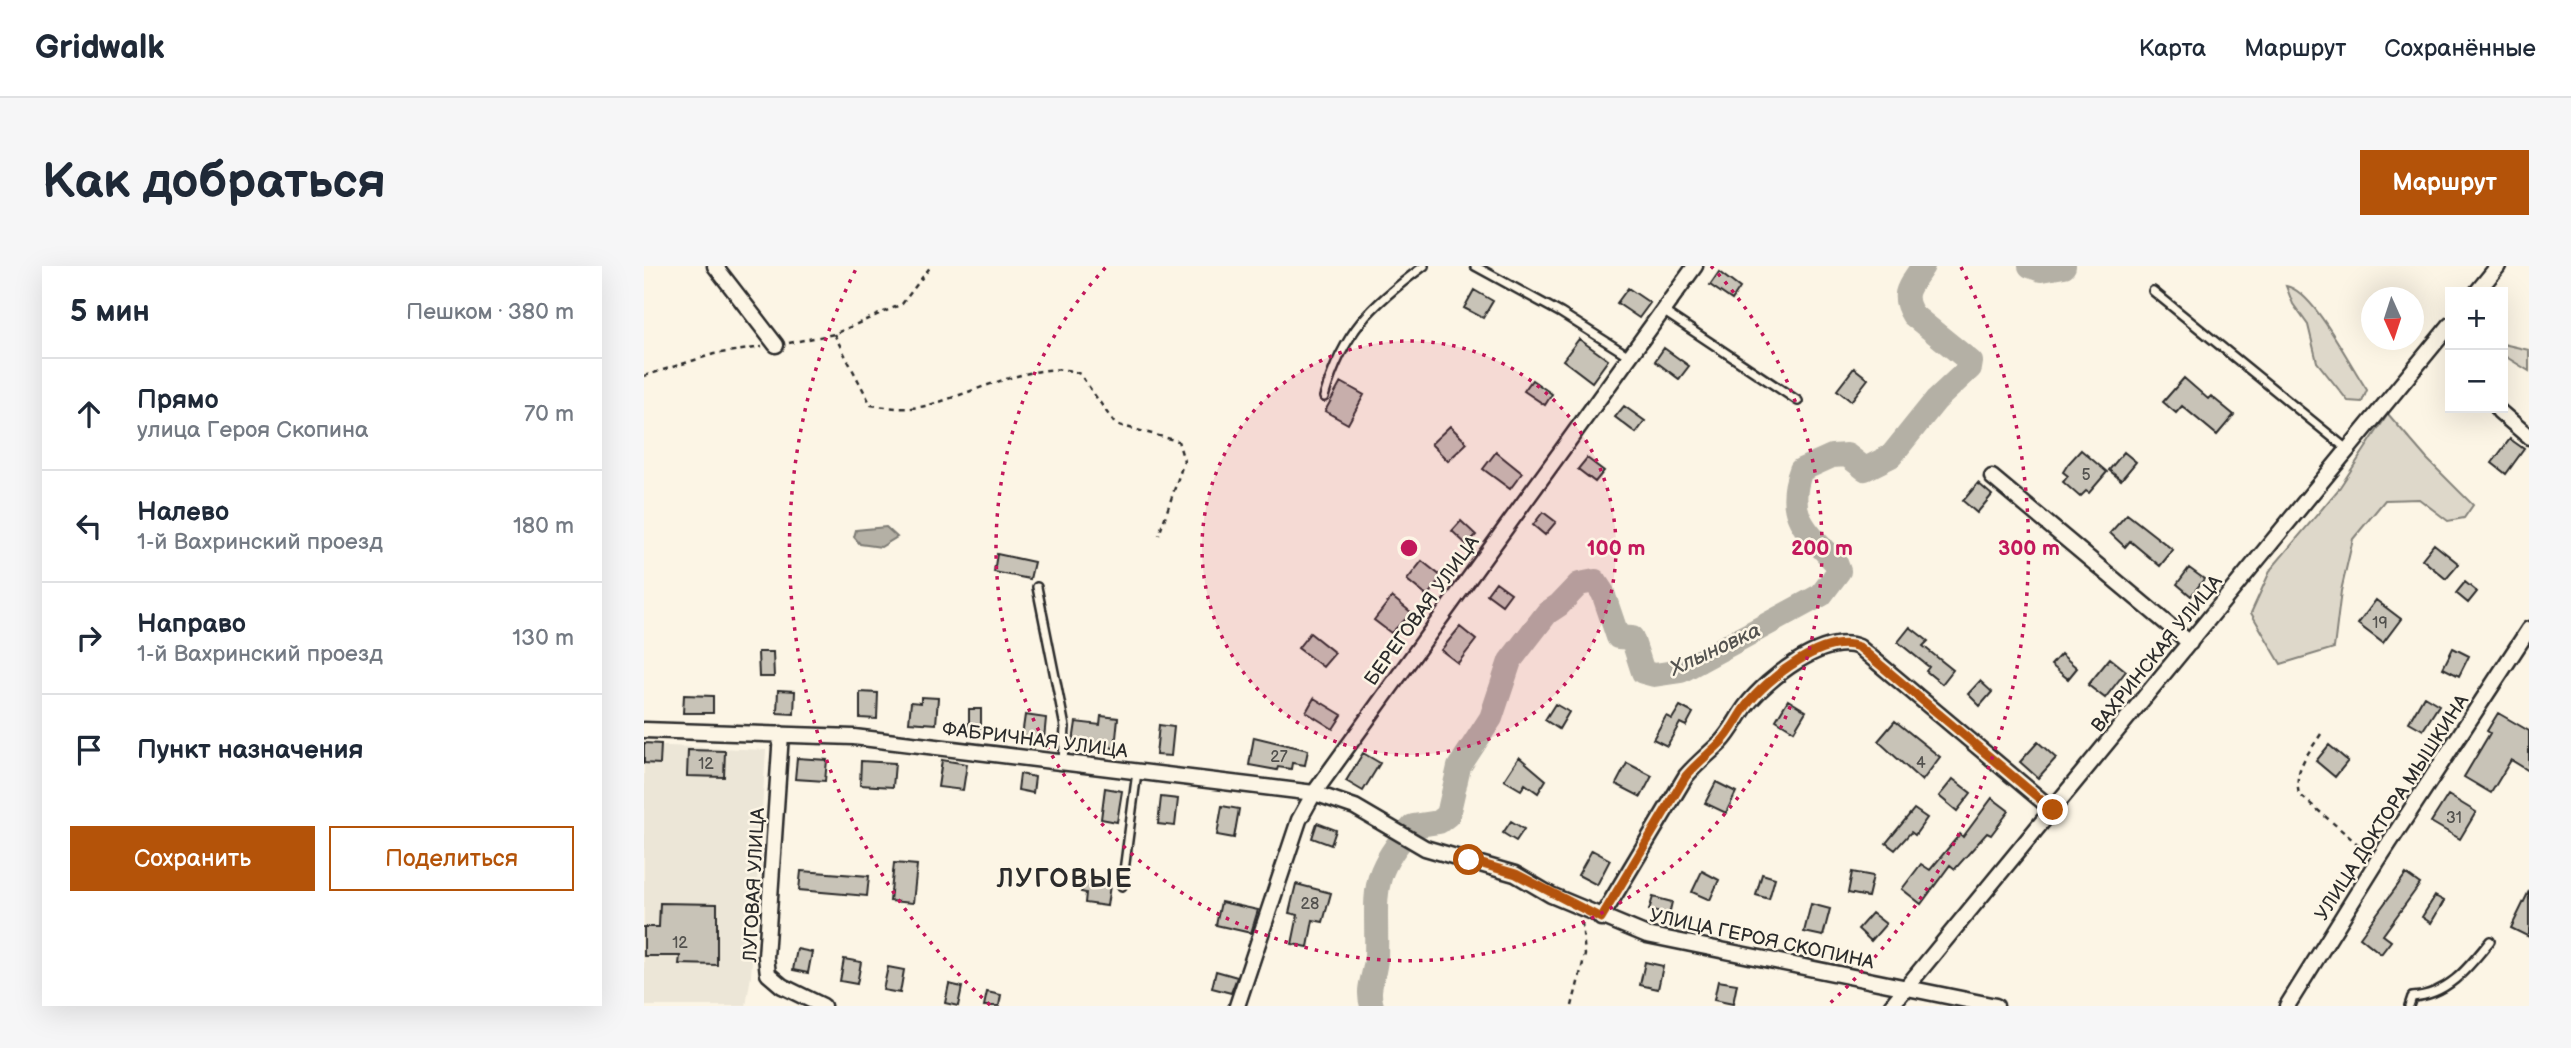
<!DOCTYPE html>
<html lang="ru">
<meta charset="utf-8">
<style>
:root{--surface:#fff;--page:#f6f6f7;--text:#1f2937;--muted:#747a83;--line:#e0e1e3;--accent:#b45309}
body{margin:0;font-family:"Balsamiq Sans",sans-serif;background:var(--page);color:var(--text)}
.controls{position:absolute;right:21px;top:21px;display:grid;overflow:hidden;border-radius:0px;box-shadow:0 7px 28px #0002}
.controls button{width:63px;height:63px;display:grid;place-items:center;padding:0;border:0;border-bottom:2px solid var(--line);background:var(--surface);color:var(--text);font:35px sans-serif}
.compass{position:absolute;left:1717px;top:21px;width:63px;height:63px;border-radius:50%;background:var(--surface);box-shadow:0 7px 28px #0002;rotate:177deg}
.stop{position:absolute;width:21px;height:21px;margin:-16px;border:5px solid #b45309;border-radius:50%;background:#fff}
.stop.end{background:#b45309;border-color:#fff;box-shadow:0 2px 7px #0008}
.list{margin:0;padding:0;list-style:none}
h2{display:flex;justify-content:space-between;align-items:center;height:91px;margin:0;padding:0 28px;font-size:30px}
h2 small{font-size:23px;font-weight:400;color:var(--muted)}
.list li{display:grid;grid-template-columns:46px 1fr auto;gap:21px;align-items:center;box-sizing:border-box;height:112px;padding:0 28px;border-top:2px solid var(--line)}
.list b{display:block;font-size:26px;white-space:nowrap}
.list p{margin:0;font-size:23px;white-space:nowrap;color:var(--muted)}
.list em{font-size:23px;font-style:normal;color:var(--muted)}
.actions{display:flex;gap:14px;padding:21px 28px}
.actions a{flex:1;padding:16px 0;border:2px solid var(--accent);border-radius:0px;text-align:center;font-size:24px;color:var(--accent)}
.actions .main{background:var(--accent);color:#fff}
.icon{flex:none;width:38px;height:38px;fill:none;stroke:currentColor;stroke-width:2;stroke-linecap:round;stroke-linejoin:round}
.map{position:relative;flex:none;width:1885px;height:740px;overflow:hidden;border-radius:0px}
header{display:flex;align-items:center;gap:42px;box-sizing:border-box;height:98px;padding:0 35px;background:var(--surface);border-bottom:2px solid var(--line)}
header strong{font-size:33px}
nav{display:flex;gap:38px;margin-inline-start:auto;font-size:24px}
.intro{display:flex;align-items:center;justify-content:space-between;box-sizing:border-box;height:168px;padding:0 42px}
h1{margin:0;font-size:49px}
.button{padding:18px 32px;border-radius:0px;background:var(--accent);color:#fff;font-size:24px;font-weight:700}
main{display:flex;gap:42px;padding:0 42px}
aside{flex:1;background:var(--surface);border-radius:0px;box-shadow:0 7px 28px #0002}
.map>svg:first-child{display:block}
</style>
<header>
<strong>Gridwalk</strong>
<nav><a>Карта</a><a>Маршрут</a><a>Сохранённые</a></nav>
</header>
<div class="intro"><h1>Как добраться</h1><a class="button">Маршрут</a></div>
<main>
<aside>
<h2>5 мин<small>Пешком · 380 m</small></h2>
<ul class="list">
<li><svg class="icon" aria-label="ahead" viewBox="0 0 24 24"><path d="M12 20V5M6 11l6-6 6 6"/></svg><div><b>Прямо</b><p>улица Героя Скопина</p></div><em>70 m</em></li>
<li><svg class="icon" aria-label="left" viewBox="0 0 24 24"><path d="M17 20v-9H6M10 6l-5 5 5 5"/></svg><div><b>Налево</b><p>1-й Вахринский проезд</p></div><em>180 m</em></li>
<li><svg class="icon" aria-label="right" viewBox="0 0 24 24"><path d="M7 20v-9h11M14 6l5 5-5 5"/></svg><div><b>Направо</b><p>1-й Вахринский проезд</p></div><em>130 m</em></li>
<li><svg class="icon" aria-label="arrive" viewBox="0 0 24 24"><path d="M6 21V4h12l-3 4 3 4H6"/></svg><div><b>Пункт назначения</b></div></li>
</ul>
<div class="actions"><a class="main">Сохранить</a><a>Поделиться</a></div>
</aside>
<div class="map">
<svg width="1885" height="740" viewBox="0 0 1885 740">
<rect width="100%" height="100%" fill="#fcf5e5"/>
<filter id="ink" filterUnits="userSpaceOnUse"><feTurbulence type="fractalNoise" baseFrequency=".0143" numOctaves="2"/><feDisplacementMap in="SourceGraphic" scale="14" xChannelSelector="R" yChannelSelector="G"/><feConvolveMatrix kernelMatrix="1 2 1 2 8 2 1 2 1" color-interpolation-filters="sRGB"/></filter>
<g filter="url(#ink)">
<path fill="#ece6d7" d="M0 479 122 484 107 710 102 740H0Z"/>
<path fill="#ded8ca" stroke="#84827a" stroke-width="2" d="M1642 20C1670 25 1705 98 1723 124L1718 136 1704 135 1673 96 1664 59 1649 38Z
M1859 78 1885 84V105L1859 89Z
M1744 148 1783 193 1829 239 1820 252 1804 255 1775 233 1741 234 1709 273 1697 325 1690 382 1637 398 1607 347 1627 303 1694 224Z"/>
<path fill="#b4b0a5" stroke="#7d7b74" stroke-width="2" d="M242 261 253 271 237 281 216 278 210 271 212 264Z"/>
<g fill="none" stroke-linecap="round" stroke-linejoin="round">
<path stroke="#b4b0a5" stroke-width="24" d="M1386 0 1397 4 1420 0
M728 740C722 721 731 711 732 692 734 628 722 612 769 560L795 556 804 549 815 501 847 452 866 395 903 347 915 339 935 318 951 315 959 327 974 371 988 372 999 406 1010 409 1037 405 1177 329 1195 305 1192 297C1163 265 1140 250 1157 204L1188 190 1203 189 1221 203 1247 190 1292 134 1326 102 1327 96 1269 49C1255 27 1267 19 1279 0"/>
</g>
<path fill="#c8c3b7" stroke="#2b2b2b" stroke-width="2" d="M1075 6 1096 22 1088 34 1066 19Z
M984 22 1006 37 995 52 973 37Z
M830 24 849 35 839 52 820 42Z
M935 73 964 94 948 116 919 94Z
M1020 82 1045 100 1035 113 1011 95Z
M1210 102 1224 113 1207 135 1193 124Z
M1540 112 1564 133 1567 130 1590 149 1573 169 1538 140 1532 147 1519 136Z
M888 114 908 128 901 139 880 125Z
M697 116 720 129 704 158 681 145Z
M980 140 1001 155 992 167 971 151Z
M806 160 823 177 804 195 787 178Z
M1866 173 1880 183 1862 208 1848 197Z
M1437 184 1463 206 1445 227 1442 225 1436 231 1419 216 1424 210 1419 206 1424 198Z
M852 186 878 207 866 223 839 203Z
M1480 186 1492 196 1477 214 1465 204Z
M943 192 960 205 951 216 934 203Z
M1334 217 1348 229 1333 247 1319 235Z
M899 246 912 256 901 269 889 259Z
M1483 248 1529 284 1516 300 1486 275 1481 281 1466 267Z
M817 255 832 269 823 279 808 265Z
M1790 278 1815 298 1802 313 1778 293Z
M353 288 390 296 386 313 350 306Z
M778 295 798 311 783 330 763 314Z
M1545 302 1560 313 1547 330 1533 318Z
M852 316 867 327 858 339 843 328Z
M1821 316 1833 326 1824 337 1812 327Z
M748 331 768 347 747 367 730 354Z
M1732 334 1757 353 1739 377 1714 358Z
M816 361 832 374 814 397 797 384Z
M1266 361 1284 375 1279 380 1309 404 1298 418 1282 405 1285 401 1254 376Z
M666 367 691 387 679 401 654 382Z
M1809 382 1825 390 1815 410 1799 402Z
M114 386H129L130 411H115Z
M1417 388 1433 402 1424 413 1407 399Z
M1466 392 1482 405 1461 432 1444 419Z
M1336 415 1348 426 1336 440 1324 428Z
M134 424 151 425 150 448 133 447Z
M216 426 234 427 233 453 216 452Z
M40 429 69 430V447H39Z
M1780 430 1795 439 1779 464 1765 456Z
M277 431 294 432 292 458 265 456 267 436 277 437Z
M670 432 698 449 689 463 662 446Z
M1144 434 1162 445 1150 465 1132 454Z
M911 438 925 446 915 463 901 454Z
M1036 440 1049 447 1042 460 1036 457 1023 480 1009 473 1022 450 1028 453Z
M325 443H337V462H325Z
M1854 447 1885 465V505L1867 494 1847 527 1820 511 1846 467 1843 465Z
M381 449 402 452 400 473 378 470Z
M457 450 474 452 471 482 429 476 432 456 456 459Z
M1251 455 1296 491 1278 515 1234 475Z
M515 459 530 461 527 490 512 489Z
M610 471 664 484 661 499 648 497 647 503 634 501 633 504 605 499Z
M1394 476 1412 492 1394 512 1376 496Z
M0 477 17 478 16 498 0 497Z
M1685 479 1704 495 1691 511 1672 495Z
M44 484 81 485 80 511 43 510Z
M719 487 736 497 719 525 702 515Z
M875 491 902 514 894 527 881 518 877 524 860 514Z
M153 492 183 494 181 515 151 513Z
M298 494 323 498 319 524 294 521Z
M217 495 251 497 249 521 216 519Z
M983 497 1008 510 997 531 972 518Z
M376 508 391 511 389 527 374 524Z
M1309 513 1327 527 1313 545 1295 530Z
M1072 516 1092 526 1082 547 1061 537Z
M461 522 478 525 473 556 457 553Z
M1804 529 1832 546 1816 573 1787 556Z
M517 531 534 533 531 560 514 558Z
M1348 532 1365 545 1347 569 1343 567 1311 603 1306 599 1277 638 1258 623 1277 598 1286 604 1316 568 1319 571Z
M578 540 595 543 590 572 573 569Z
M1270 543 1283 552 1271 569 1267 566 1251 584 1242 577Z
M867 555 880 563 872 575 859 567Z
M673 557 692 564 687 579 668 572Z
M948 584 966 594 953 619 934 609Z
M250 597 273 599 269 637 246 635Z
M157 605 225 610 223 630 155 624Z
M1058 605 1075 614 1066 634 1048 626Z
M1208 606 1229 610 1224 631 1204 627Z
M1118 608 1131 612 1125 633 1112 629Z
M1762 608 1776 618 1739 669 1747 675 1737 688 1716 671Z
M439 615 466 619 463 640 441 637 442 627 437 626Z
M652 618 687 627 679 656 669 654 664 681 648 678 654 649 645 647Z
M1885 625V671L1867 662Z
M1791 630 1800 635 1787 657 1778 651Z
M1009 631 1028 636 1025 649 1005 644Z
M577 636 614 644 607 667 572 659Z
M16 637 73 638V699L35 698 36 690H0V661H15Z
M1167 638 1186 643 1179 670 1160 666Z
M1228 647 1242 658 1227 675 1214 663Z
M153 683 168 686 164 707 149 704Z
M200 693 217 696 213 718 196 715Z
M1001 696 1019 700 1014 723 996 719Z
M244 701 260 704 256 727 239 724Z
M572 705 593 711 587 727 568 722Z
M1074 715 1093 718 1089 738 1070 734Z
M305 718 318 721 314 740 301 737Z
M343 726 357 729 355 740H340Z"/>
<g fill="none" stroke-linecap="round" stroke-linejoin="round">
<defs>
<path id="lane" d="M831 0 917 47 985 90
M1509 25 1704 184
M1019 45 1154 135
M680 131C699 66 727 39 780 0
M393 321 421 461 419 496
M478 620 493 506
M1765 740 1768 731C1804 729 1825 701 1846 675"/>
<path id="street" d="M71 0 132 79
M1833 26 1854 0
M1855 145 1885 171
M1348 211 1546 377
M0 464 210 471 670 527 711 541 781 582 871 608 907 629 1003 669 1352 740
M137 468 122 691 124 708 138 720 179 740
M957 652 1042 510C1053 497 1065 488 1077 476 1087 466 1093 452 1102 440 1123 413 1180 367 1215 381L1409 544
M593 740 655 554 670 527 1051 0
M1247 740 1806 59
M1643 740 1734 594 1885 363"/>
</defs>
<use href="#lane" stroke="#2b2b2b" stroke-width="12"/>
<use href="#street" stroke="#2b2b2b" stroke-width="19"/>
<path stroke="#2b2b2b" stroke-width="2.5" stroke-dasharray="5 5" stroke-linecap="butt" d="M190 68 227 139C246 142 263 144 281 140 320 131 400 90 436 108L471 158 534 175 540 195 515 269
M145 77 190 68 258 38 287 0
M0 110 70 88 118 81
M1677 468C1664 488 1649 504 1655 528L1723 586
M928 740 941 689 938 657"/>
<use href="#lane" stroke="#fcf5e5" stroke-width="7"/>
<use href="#street" stroke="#fcf5e5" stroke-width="14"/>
</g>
</g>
<g fill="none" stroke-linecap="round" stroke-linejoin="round" filter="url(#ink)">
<path stroke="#b45309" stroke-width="9" d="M825 594 872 608 957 652 1042 510C1053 497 1065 488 1077 476 1087 466 1093 452 1102 440 1123 413 1180 367 1215 381L1409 544"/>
</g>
<circle cx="765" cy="282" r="207" fill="#c2185b" fill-opacity=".12"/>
<g fill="none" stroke="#c2185b" stroke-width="3.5" stroke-dasharray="3.5 7">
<circle cx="765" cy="282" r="207"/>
<path d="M1067 0A413 413 0 1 1 463 0"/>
<path d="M346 739A620 620 0 0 1 213 1M1317 1A620 620 0 0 1 1184 739"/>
</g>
<g text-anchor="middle" stroke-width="5" stroke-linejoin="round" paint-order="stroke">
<g font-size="16" fill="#52514e">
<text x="1442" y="214">5</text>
<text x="1736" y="362">19</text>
<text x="635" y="496">27</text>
<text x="1277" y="502">4</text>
<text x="62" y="503">12</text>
<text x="1810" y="557">31</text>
<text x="666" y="643">28</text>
<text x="36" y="682">12</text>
</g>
<g font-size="19" fill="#2b2b2b" stroke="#fcf5e5">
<text transform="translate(777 344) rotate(-54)" y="7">БЕРЕГОВАЯ УЛИЦА</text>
<text transform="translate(1512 387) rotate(-51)" y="7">ВАХРИНСКАЯ УЛИЦА</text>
<text transform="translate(391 473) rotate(7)" y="7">ФАБРИЧНАЯ УЛИЦА</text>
<text transform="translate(1747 541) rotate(-57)" y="7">УЛИЦА ДОКТОРА МЫШКИНА</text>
<text transform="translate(109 619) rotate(-87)" y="7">ЛУГОВАЯ УЛИЦА</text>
<text transform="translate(1118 672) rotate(12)" y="7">УЛИЦА ГЕРОЯ СКОПИНА</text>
</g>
<g font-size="21" font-style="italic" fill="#545350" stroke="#fcf5e5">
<text transform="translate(1071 383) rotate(-25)" y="7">Хлыновка</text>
</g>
<g font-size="26" font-weight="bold" letter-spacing="2" fill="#2b2b2b" stroke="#fcf5e5">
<text x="421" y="621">ЛУГОВЫЕ</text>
</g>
</g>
<circle cx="765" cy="282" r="10" fill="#c2185b" stroke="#fcf5e5" stroke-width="3.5"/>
<g font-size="21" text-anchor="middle" font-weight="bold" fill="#c2185b" stroke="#fcf5e5" stroke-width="5" stroke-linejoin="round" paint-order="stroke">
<text x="972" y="289">100 m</text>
<text x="1178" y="289">200 m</text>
<text x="1385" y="289">300 m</text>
</g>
</svg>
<div class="controls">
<button>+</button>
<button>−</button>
</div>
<svg class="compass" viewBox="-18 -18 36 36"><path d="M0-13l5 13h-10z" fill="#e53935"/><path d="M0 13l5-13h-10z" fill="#747a83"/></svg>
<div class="stop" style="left:825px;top:594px"></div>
<div class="stop end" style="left:1409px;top:544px"></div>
</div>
</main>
